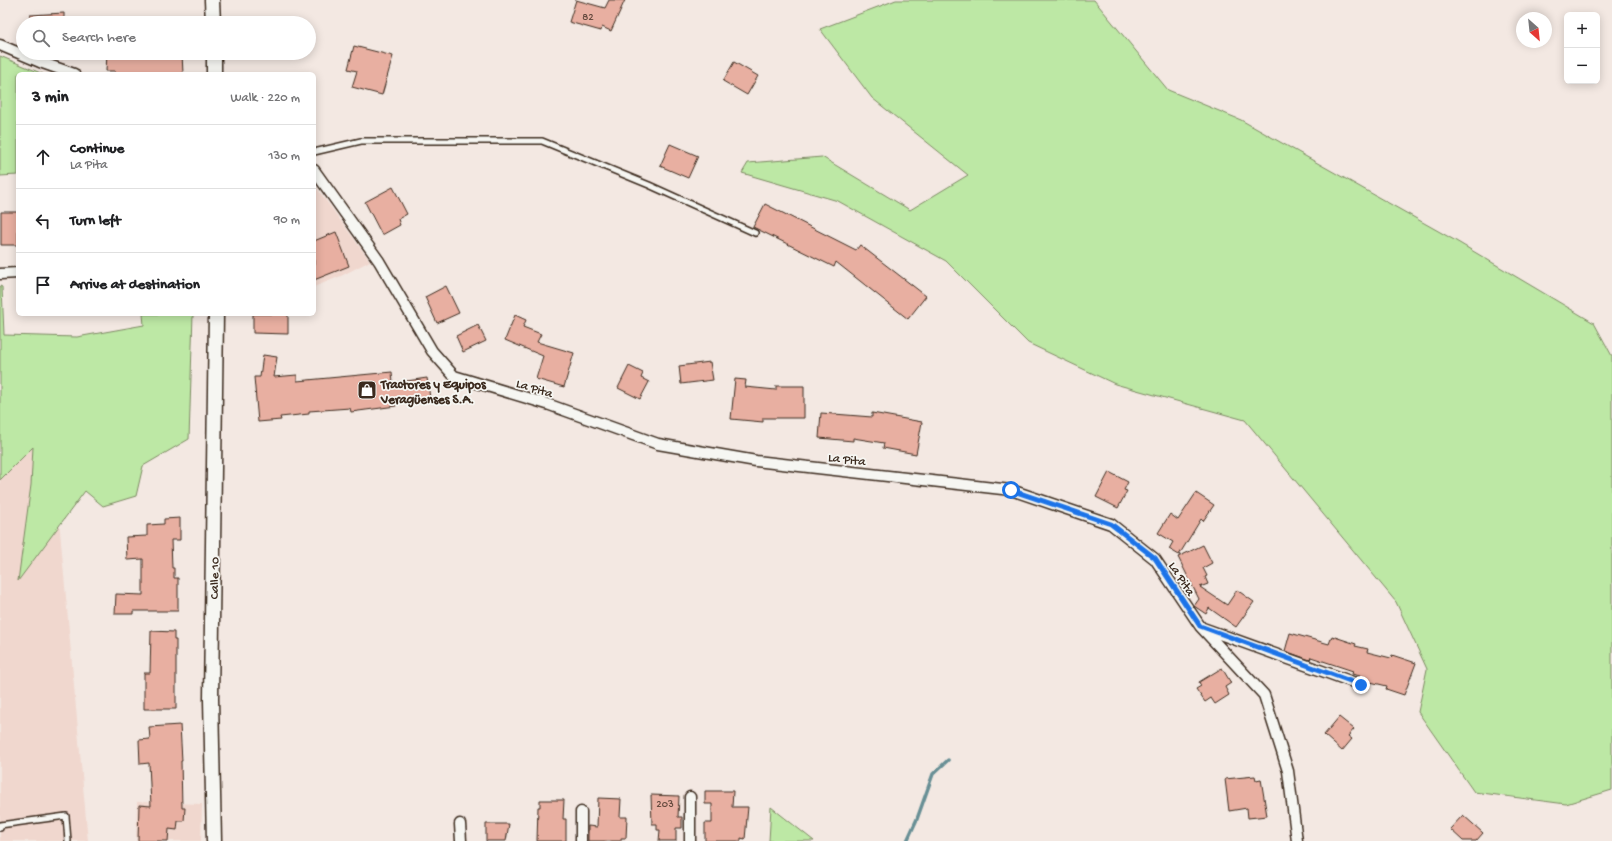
<!DOCTYPE html>
<meta charset="utf-8">
<style>
:root{--surface:#fff;--page:#f6f6f6;--text:#202124;--muted:#757577;--line:#e0e0e0}
body{margin:0;font-family:"Gochi Hand",sans-serif;background:var(--page);color:var(--text)}
.controls{position:absolute;right:12px;top:12px;display:grid;overflow:hidden;border-radius:6px;box-shadow:0 2px 10px #0003}
.controls button{width:36px;height:36px;display:grid;place-items:center;padding:0;border:0;border-bottom:1px solid var(--line);background:var(--surface);color:var(--text);font:20px sans-serif}
.compass{position:absolute;left:1516px;top:12px;width:36px;height:36px;border-radius:50%;background:var(--surface);box-shadow:0 2px 10px #0003;rotate:153deg}
.stop{position:absolute;width:12px;height:12px;margin:-9px;border:3px solid #1a73e8;border-radius:50%;background:#fff}
.stop.end{background:#1a73e8;border-color:#fff;box-shadow:0 1px 4px #0008}
.list{margin:0;padding:0;list-style:none}
h2{display:flex;justify-content:space-between;align-items:center;height:52px;margin:0;padding:0 16px;font-size:17px}
h2 small{font-size:13px;font-weight:400;color:var(--muted)}
.list li{display:grid;grid-template-columns:26px 1fr auto;gap:12px;align-items:center;box-sizing:border-box;height:64px;padding:0 16px;border-top:1px solid var(--line)}
.list b{display:block;font-size:15px;white-space:nowrap}
.list p{margin:0;font-size:13px;white-space:nowrap;color:var(--muted)}
.list em{font-size:13px;font-style:normal;color:var(--muted)}
.icon{flex:none;width:22px;height:22px;fill:none;stroke:currentColor;stroke-width:2;stroke-linecap:round;stroke-linejoin:round}
.map{position:relative;flex:none;width:1612px;height:841px;overflow:hidden}
.search{position:absolute;background:var(--surface);box-shadow:0 2px 10px #0003;left:16px;top:16px;width:300px;height:44px;display:flex;align-items:center;gap:10px;box-sizing:border-box;padding:0 14px;border-radius:22px;color:var(--muted);font-size:15px}
.panel{position:absolute;background:var(--surface);box-shadow:0 2px 10px #0003;left:16px;top:72px;width:300px;height:244px;border-radius:6px}
.map>svg:first-child{display:block}
</style>
<div class="map">
<svg width="1612" height="841" viewBox="0 0 1612 841">
<rect width="100%" height="100%" fill="#f3e8e2"/>
<filter id="ink" filterUnits="userSpaceOnUse"><feTurbulence type="fractalNoise" baseFrequency=".025" numOctaves="2"/><feDisplacementMap in="SourceGraphic" scale="8" xChannelSelector="R" yChannelSelector="G"/><feConvolveMatrix kernelMatrix="1 2 1 2 8 2 1 2 1" color-interpolation-filters="sRGB"/></filter>
<g filter="url(#ink)">
<path fill="#f0d7ce" d="M314 184 370 261 341 276 314 287Z
M50 420 88 841H0V441Z
M137 802 202 804 201 841H136Z"/>
<path fill="#bde8a5" stroke="#7c8962" d="M896 0H1094L1168 90 1241 120 1456 241 1594 323 1612 356V790L1566 804 1474 792 1418 712 1427 669 1396 602 1245 420 1115 384 1028 343 946 261 838 201 742 173 748 163 822 157 910 210 968 175 872 98 820 29Z
M0 56 43 74H18V175L0 176Z
M0 286 2 287 4 335 77 337 144 325 143 314H193L189 439 143 466 136 496 103 506 85 491 18 581 31 485 33 447 0 480Z
M771 807 814 841H769Z"/>
<g fill="none" stroke-linecap="round" stroke-linejoin="round">
<path stroke="#678f95" stroke-width="3.5" d="M907 841 917 819 933 774 948 760"/>
</g>
<path fill="#e8afa1" stroke="#3b2a1e" d="M576 0 605 8 609 0H625L611 31 602 27 601 31 569 22Z
M64 13V23H30V15Z
M354 46 393 56 382 95 352 87 357 71 348 69Z
M107 53H182L183 74H115V71H106Z
M734 62 758 76 747 95 723 81Z
M670 144 698 156 688 178 660 166Z
M393 187 407 214 398 219 400 225 382 235 365 202Z
M765 204 856 250 860 245 926 296 908 319 836 262 834 267 753 227Z
M1 212H18V245H1Z
M336 232 349 266 314 280V241Z
M446 286 459 313 437 323 425 297Z
M253 314H288V334L253 333Z
M515 315 526 320 523 327 541 334 537 342 574 353 564 387 536 379 543 356 505 340Z
M478 325 486 341 463 352 456 336Z
M263 355 277 357 274 377 297 375V381L392 372 393 383 427 378 430 398 396 403V406L351 412 350 408 309 411V414L280 417 281 420 258 422 254 377H260Z
M710 362 713 380 681 384 679 366Z
M629 366 643 373 641 378 649 382 640 399 618 388Z
M735 379 746 380 745 387 776 390V386H804V418H763V422L731 419Z
M821 413 872 417V413L922 422 916 454 883 448 884 443 853 438V441L819 438Z
M1109 472 1128 482 1124 490 1127 491 1118 508 1096 497Z
M1196 493 1214 505 1203 521 1201 519 1179 555 1169 549 1173 542 1158 533 1170 514 1178 520Z
M180 518V540H171L172 568H174V578H178V611H133V614H115L116 594 143 595V559L127 560 126 537 147 536V525L164 524V519Z
M1203 545 1212 563 1203 568 1207 576 1205 577 1208 584 1200 587 1227 605 1237 590 1254 602 1236 627 1209 608 1206 614 1194 606 1199 599 1178 557Z
M151 631 174 632V640H176V709H144V673H150Z
M1290 633 1329 644 1332 636 1356 644 1355 646 1368 649 1367 652 1391 658 1392 655 1416 663 1404 695 1386 689 1387 686 1366 681 1360 678V676L1352 674 1353 671 1311 657 1310 660 1285 651Z
M1222 668 1231 683 1225 687 1229 695 1215 704 1211 698 1205 702 1196 689 1201 686 1199 682Z
M1339 717 1354 729 1348 736 1352 739 1342 751 1324 735Z
M180 725 182 761H181L182 808H185L184 821H178L177 830 169 829 168 841H138L139 805 151 806 149 763 140 764 139 740 150 739 149 727Z
M1255 776 1256 780 1261 779 1267 816 1248 818 1247 808 1229 811 1225 779Z
M705 791H733L732 807H748L745 839 741 838V841H705V823H712V804H705Z
M651 795 679 796 678 817H682V828H676V841H659L660 830H657V824H652Z
M598 798 621 799 620 817H627L626 838H621V841H588V826L597 827Z
M540 800H564L563 819H566V841H537L538 807H540Z
M1463 815 1483 833 1476 841H1463L1450 829Z
M486 824H509L506 841H486Z"/>
<g fill="none" stroke-linecap="round" stroke-linejoin="round">
<defs>
<path id="lane" d="M314 152 361 141H542L649 185 755 233
M0 828V825L66 816 68 841"/>
<path id="street" d="M0 45 40 62 74 74
M314 170 379 261 432 351 454 376 547 404 658 444 756 461 1011 490 1111 524 1155 559 1200 626 1264 695 1288 771 1297 841
M0 274 18 273
M1203 628 1361 685
M690 797V841
M581 812V841
M460 824 461 841"/>
<path id="secondary" d="M212 0 213 23
M214 53V74
M214 841 211 699 216 314"/>
</defs>
<use href="#lane" stroke="#3b2a1e" stroke-width="8"/>
<use href="#street" stroke="#3b2a1e" stroke-width="13"/>
<use href="#secondary" stroke="#3b2a1e" stroke-width="17"/>
<use href="#lane" stroke="#f6f6f2" stroke-width="5"/>
<use href="#street" stroke="#f6f6f2" stroke-width="10"/>
<use href="#secondary" stroke="#f6f6f2" stroke-width="14"/>
</g>
</g>
<g fill="none" stroke-linecap="round" stroke-linejoin="round" filter="url(#ink)">
<path stroke="#1a73e8" stroke-width="5" d="M1011 490 1111 524 1155 558 1200 626 1361 685"/>
</g>
<defs>
<symbol id="shop-square" viewBox="-11 -11 22 22"><rect x="-9" y="-9" width="18" height="18" rx="4" fill="#3b2a1e" stroke="#f6f6f2"/><path d="M-5-2.5h2.3a2.7 3.5 0 0 1 5.4 0H5L5.5 6h-11ZM-1.5-2.5h3a1.5 2.3 0 0 0-3 0Z" fill="#fff"/></symbol>
</defs>
<g fill-rule="evenodd">
<use href="#shop-square" x="356" y="379" width="22" height="22"/>
</g>
<g text-anchor="middle" stroke-width="3.5" stroke-linejoin="round" paint-order="stroke">
<g font-size="11" fill="#664b3f">
<text x="588" y="20">82</text>
<text x="665" y="807">203</text>
</g>
<g font-size="13" font-weight="bold" fill="#3b2a1e" stroke="#f6f6f2" text-anchor="start">
<text x="381" y="388">Tractores y Equipos<tspan x="381" dy="15">Veragüenses S.A.</tspan></text>
</g>
<g font-size="13" fill="#3b2a1e" stroke="#f6f6f2">
<text transform="translate(535 387) rotate(17)" y="5">La Pita</text>
<text transform="translate(847 458) rotate(7)" y="5">La Pita</text>
<text transform="translate(213 578) rotate(-89)" y="5">Calle 10</text>
<text transform="translate(1183 578) rotate(57)" y="5">La Pita</text>
</g>
</g>
</svg>
<div class="controls">
<button>+</button>
<button>−</button>
</div>
<svg class="compass" viewBox="-18 -18 36 36"><path d="M0-13l5 13h-10z" fill="#e53935"/><path d="M0 13l5-13h-10z" fill="#757577"/></svg>
<div class="stop" style="left:1011px;top:490px"></div>
<div class="stop end" style="left:1361px;top:685px"></div>
<div class="search"><svg class="icon" aria-label="search" viewBox="0 0 24 24"><circle cx="10" cy="10" r="6"/><path d="M15 15l6 6"/></svg>Search here</div>
<section class="panel">
<h2>3 min<small>Walk · 220 m</small></h2>
<ul class="list">
<li><svg class="icon" aria-label="ahead" viewBox="0 0 24 24"><path d="M12 20V5M6 11l6-6 6 6"/></svg><div><b>Continue</b><p>La Pita</p></div><em>130 m</em></li>
<li><svg class="icon" aria-label="left" viewBox="0 0 24 24"><path d="M17 20v-9H6M10 6l-5 5 5 5"/></svg><div><b>Turn left</b></div><em>90 m</em></li>
<li><svg class="icon" aria-label="arrive" viewBox="0 0 24 24"><path d="M6 21V4h12l-3 4 3 4H6"/></svg><div><b>Arrive at destination</b></div></li>
</ul>
</section>
</div>
